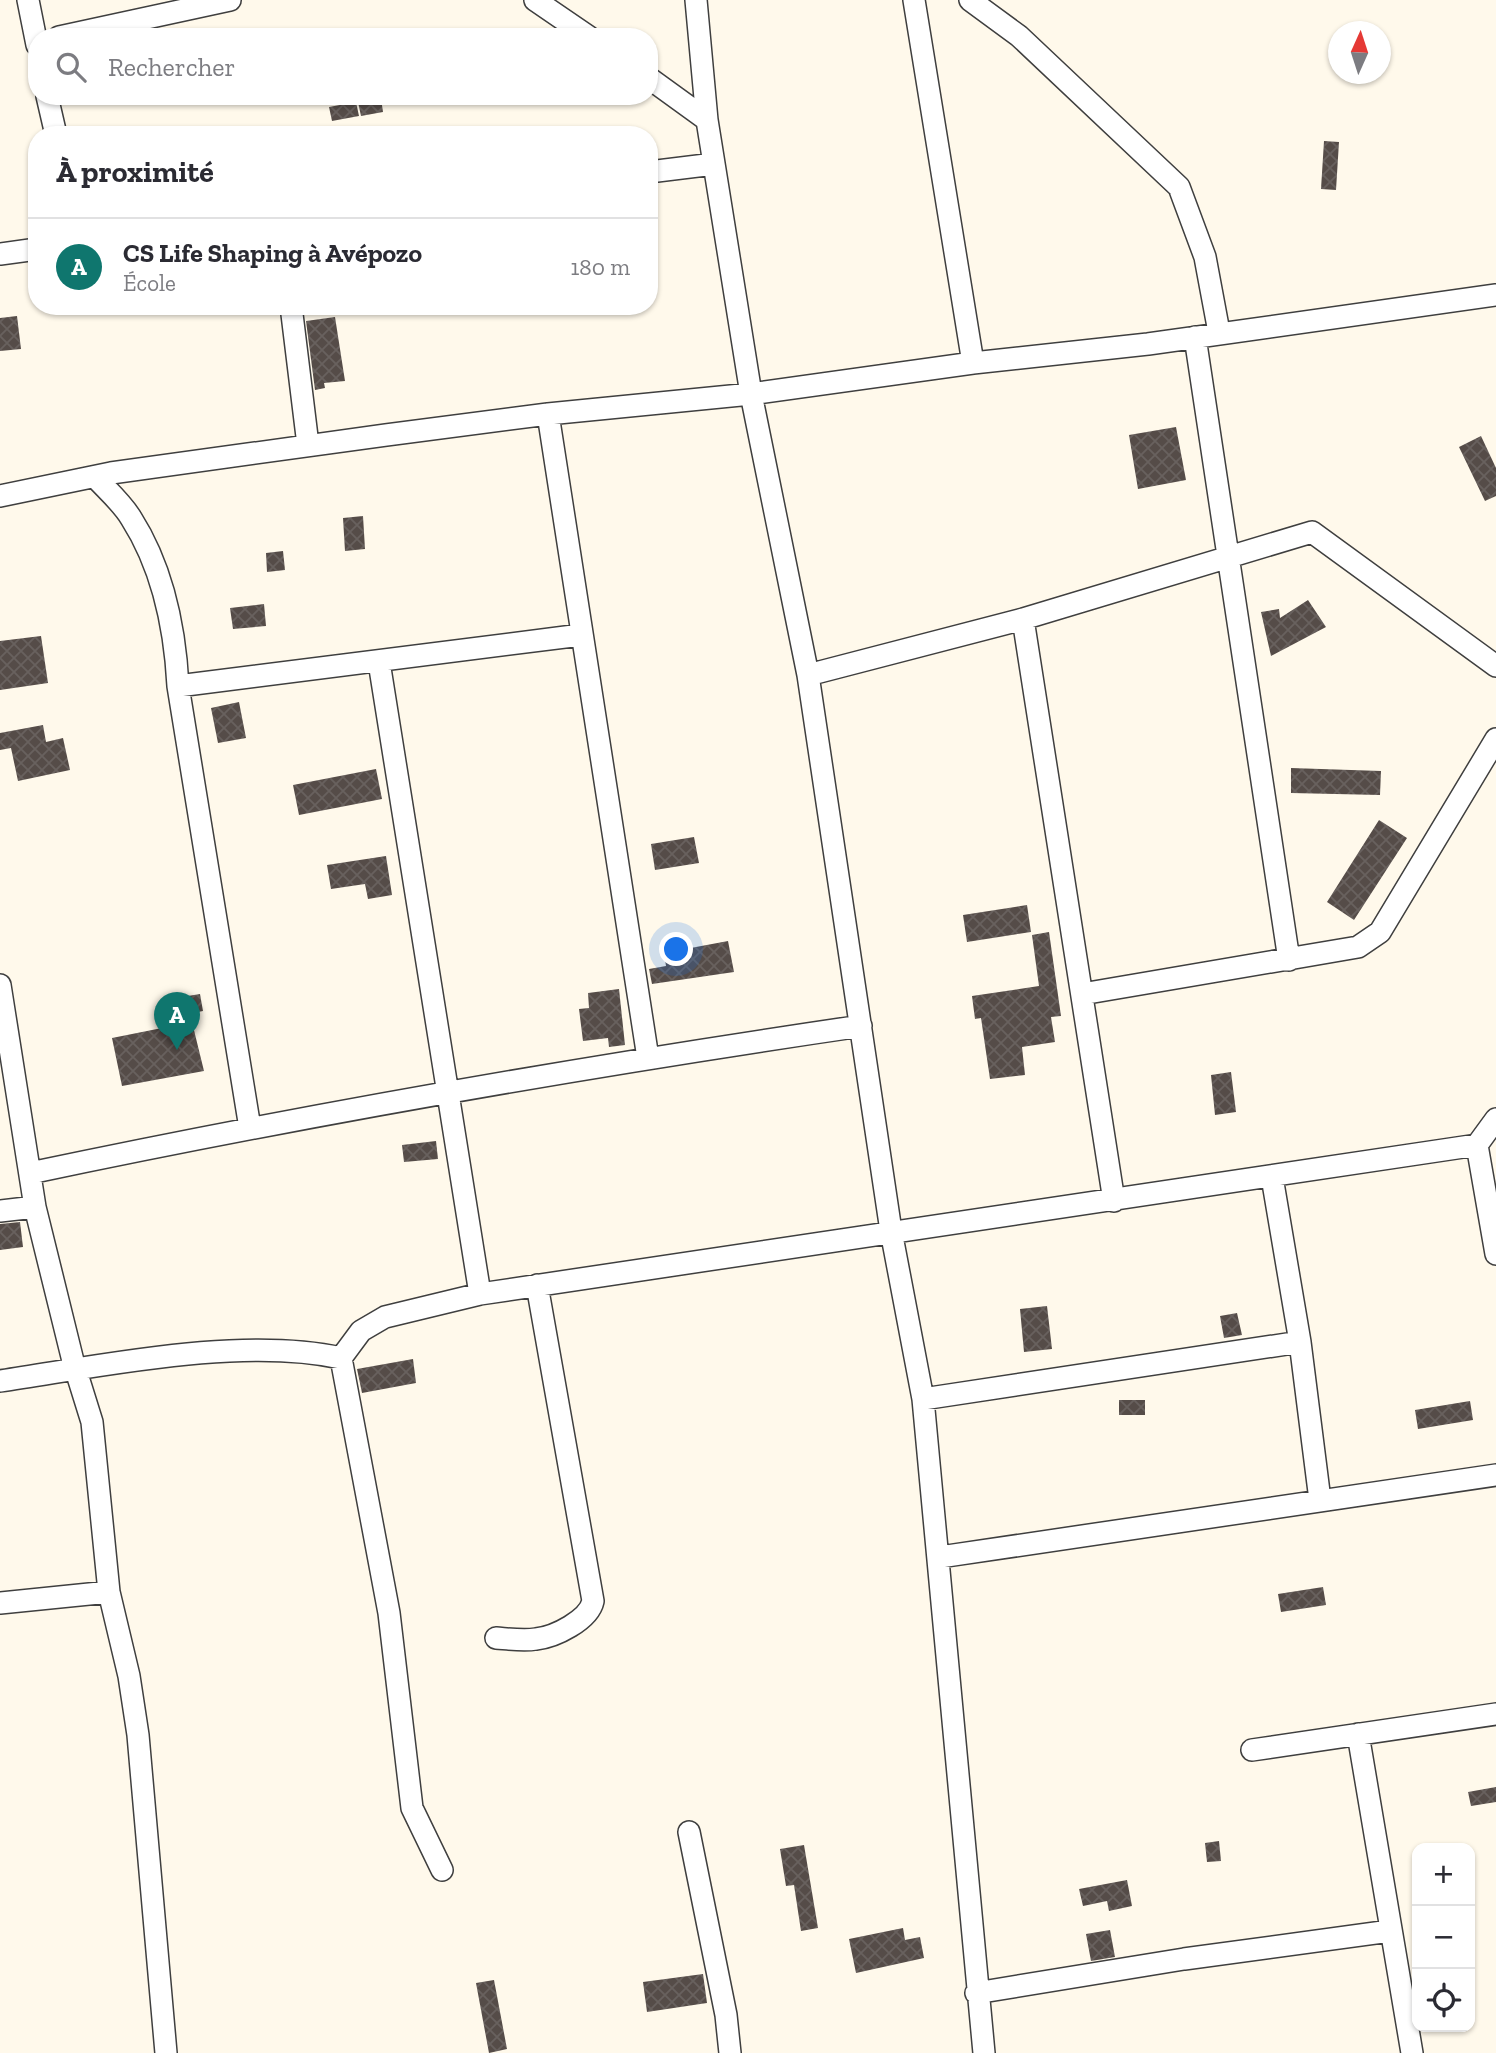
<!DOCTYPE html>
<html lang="fr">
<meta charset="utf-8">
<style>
:root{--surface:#fff;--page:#f2f2f3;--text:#2b2b33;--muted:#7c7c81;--line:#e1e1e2;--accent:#0f766e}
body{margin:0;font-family:"Zilla Slab",serif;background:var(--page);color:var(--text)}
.controls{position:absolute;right:21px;bottom:21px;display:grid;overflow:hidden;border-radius:14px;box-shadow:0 2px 5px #0004}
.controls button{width:63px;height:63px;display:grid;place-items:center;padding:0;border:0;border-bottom:2px solid var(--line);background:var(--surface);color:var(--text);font:35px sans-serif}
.compass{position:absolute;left:1328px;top:21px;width:63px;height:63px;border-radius:50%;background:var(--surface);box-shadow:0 2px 5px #0004;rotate:3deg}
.you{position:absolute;left:677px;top:950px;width:24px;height:24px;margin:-18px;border:5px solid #fff;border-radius:50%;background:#1a73e8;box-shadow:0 0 0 10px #1a73e833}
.badge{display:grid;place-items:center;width:46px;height:46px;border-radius:50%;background:var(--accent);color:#fff;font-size:23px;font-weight:700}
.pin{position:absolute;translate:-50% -58px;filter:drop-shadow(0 2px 4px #0008)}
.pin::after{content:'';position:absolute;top:37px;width:24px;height:21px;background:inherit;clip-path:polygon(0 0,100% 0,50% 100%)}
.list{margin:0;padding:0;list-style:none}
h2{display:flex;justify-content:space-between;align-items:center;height:91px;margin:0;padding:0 28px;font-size:30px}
h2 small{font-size:23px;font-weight:400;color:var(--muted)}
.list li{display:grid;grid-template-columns:46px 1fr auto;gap:21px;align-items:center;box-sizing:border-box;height:98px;padding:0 28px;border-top:2px solid var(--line)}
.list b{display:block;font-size:26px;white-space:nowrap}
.list p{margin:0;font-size:23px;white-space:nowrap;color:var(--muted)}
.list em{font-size:23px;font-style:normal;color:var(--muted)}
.icon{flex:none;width:38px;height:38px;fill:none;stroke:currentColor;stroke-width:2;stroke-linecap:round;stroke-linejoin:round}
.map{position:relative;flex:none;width:1496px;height:2053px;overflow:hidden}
.search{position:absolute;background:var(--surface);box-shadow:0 2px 5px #0004;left:28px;top:28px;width:630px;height:77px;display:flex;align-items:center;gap:18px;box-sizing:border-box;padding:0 24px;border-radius:28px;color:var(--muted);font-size:26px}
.panel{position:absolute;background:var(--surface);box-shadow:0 2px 5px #0004;left:28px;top:126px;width:630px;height:189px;border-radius:28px}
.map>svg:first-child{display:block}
</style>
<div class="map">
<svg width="1496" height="2053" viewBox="0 0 1496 2053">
<defs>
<pattern id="building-cross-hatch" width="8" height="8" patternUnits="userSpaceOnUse" patternTransform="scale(1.75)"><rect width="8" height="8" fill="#554c48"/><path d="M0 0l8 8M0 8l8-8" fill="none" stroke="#68615e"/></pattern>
</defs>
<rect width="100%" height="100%" fill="#fff9eb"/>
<path fill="url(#building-cross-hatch)" d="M381 98 383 112 361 116 358 102Z
M356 102 359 116 332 121 329 107Z
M1324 141 1339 142 1336 190 1321 189Z
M17 316 21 349 0 351V318Z
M335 317 345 381 324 383 325 388 315 390 306 321Z
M1176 427 1186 480 1138 489 1129 435Z
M1481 436 1496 468V496L1485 501 1459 447Z
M363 516 365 549 345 551 343 518Z
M283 551 285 570 267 572 266 553Z
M1308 600 1326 627 1271 656 1261 612 1279 609 1280 618Z
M264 604 266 626 233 629 230 608Z
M41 636 48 683 0 690V641Z
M239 702 246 738 218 743 211 708Z
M43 725 46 742 63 738 70 770 18 781 11 748 0 750V733Z
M1291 768 1381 771 1380 795 1291 793Z
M376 769 382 799 299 815 293 785Z
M1379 820 1407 838 1354 920 1327 902Z
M694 837 699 863 655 870 651 844Z
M386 856 392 895 368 899 365 884 331 889 327 865Z
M1027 905 1031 932 967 942 963 915Z
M1049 932 1061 1016 1051 1017 1055 1042 1022 1047 1025 1075 990 1079 981 1018 975 1019 972 996 1039 986 1032 935Z
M728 941 734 972 652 984 649 969 666 966 664 953Z
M619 989 625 1045 609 1047 608 1038 583 1041 579 1009 589 1008 588 993Z
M200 994 203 1011 179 1016 176 998Z
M192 1022 204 1071 122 1086 112 1038Z
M1231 1072 1236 1112 1215 1115 1211 1075Z
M436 1141 438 1159 404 1162 402 1145Z
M20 1222 23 1247 0 1250V1224Z
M1047 1306 1052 1349 1024 1352 1020 1309Z
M1237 1313 1242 1335 1224 1338 1220 1316Z
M413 1359 416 1383 362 1393 357 1369Z
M1119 1400H1145V1415H1119Z
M1470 1401 1473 1420 1418 1429 1415 1410Z
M1323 1587 1326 1605 1281 1612 1278 1594Z
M1496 1787V1802L1471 1806 1468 1792Z
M1219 1841 1221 1861 1207 1862 1205 1843Z
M804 1845 818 1928 801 1931 794 1885 786 1886 780 1849Z
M1127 1880 1132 1906 1109 1911 1107 1901 1083 1906 1079 1889Z
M903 1928 905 1940 920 1937 924 1958 856 1973 849 1939Z
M1110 1930 1115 1957 1091 1961 1086 1934Z
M703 1974 707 2003 647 2012 643 1982Z
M494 1980 507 2049 489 2053 476 1983Z"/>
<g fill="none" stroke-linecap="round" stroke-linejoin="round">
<defs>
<path id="minor" d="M28 0 37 45
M535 0 589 37
M696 0 707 120 751 394 808 675 891 1231 923 1399 984 2053
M914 0 973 363
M970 0 1019 36 1179 187 1205 257 1219 332
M59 37 230 0
M649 78 707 120
M47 96 56 135
M649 172 714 164
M0 254 37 249
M291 306 308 445
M1195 337 1289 960
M548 414 648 1058
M95 477C107 490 122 503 131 518 163 568 175 628 178 686L250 1128
M0 496 111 473 386 435 548 414 751 394 973 363 1148 344 1496 295
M1023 619 1114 1201
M379 662 480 1294
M808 675 1023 619 1312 532 1496 666
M178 686 581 635
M0 985 35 1207 73 1361 92 1422 109 1592 129 1676 138 1735 166 2053
M1082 994 1358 947 1380 932 1496 739
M1477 1145 1496 1254
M30 1173C305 1115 582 1067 861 1026
M1272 1177 1300 1342 1320 1500
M0 1211 35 1207
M0 1381C102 1366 241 1336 341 1358
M923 1399 1300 1342
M940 1557 1496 1475
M0 1603 109 1592
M496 1638C509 1639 523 1641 536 1639 555 1637 589 1620 593 1601L537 1285
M1358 1734 1412 2053
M1252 1750 1496 1714
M689 1832 726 2015 730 2053
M442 1870 412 1808 389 1613 341 1358 361 1331 385 1317 480 1294 1477 1145 1496 1119
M976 1993 1184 1959 1390 1931"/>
</defs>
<use href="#minor" stroke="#3f3f3f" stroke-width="24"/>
<use href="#minor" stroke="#fff" stroke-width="21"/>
</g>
</svg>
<div class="controls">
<button>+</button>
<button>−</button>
<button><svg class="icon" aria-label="locate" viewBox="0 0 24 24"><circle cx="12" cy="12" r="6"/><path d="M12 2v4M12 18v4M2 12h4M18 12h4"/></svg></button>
</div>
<svg class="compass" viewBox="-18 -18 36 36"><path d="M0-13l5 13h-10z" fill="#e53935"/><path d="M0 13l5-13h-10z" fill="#7c7c81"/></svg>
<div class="you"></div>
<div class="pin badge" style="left:177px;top:1050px">A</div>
<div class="search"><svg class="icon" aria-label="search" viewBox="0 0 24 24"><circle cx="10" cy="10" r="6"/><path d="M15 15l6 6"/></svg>Rechercher</div>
<section class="panel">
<h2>À proximité<small></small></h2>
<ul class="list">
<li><span class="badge">A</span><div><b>CS Life Shaping à Avépozo</b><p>École</p></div><em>180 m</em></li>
</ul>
</section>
</div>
